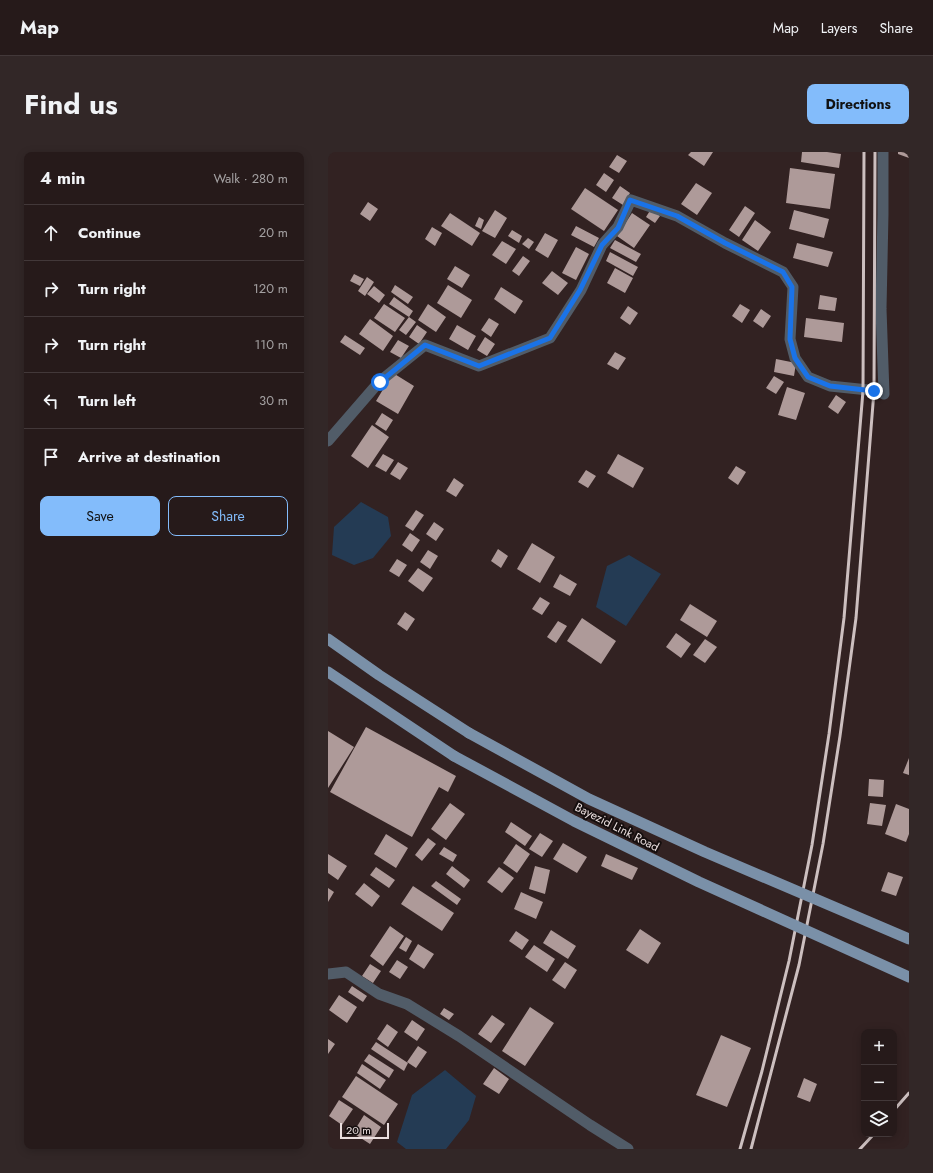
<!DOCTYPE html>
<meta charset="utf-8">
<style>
:root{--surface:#261a1a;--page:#322727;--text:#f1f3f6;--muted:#a4a1a2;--line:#423839;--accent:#83bcfb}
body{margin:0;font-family:Jost,sans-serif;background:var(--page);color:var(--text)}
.controls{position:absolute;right:12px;bottom:12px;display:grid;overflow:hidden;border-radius:8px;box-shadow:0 2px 10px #0003}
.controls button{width:36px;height:36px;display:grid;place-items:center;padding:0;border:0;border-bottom:1px solid var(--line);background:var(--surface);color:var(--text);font:20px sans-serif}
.scale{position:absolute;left:12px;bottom:10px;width:49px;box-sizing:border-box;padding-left:4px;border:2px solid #ebdfdf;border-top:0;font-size:11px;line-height:14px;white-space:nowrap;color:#ebdfdf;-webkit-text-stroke:3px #150e0e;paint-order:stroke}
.stop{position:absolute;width:12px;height:12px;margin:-9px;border:3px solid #1a73e8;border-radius:50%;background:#fff}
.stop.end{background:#1a73e8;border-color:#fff;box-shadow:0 1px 4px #0008}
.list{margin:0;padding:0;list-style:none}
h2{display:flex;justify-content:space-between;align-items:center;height:52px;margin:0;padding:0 16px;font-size:17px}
h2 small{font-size:13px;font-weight:400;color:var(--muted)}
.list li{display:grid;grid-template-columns:26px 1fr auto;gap:12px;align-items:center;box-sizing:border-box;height:56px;padding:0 16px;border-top:1px solid var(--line)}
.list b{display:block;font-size:15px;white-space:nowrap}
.list em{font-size:13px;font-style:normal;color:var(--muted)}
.actions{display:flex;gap:8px;padding:12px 16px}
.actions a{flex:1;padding:9px 0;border:1px solid var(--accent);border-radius:8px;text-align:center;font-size:14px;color:var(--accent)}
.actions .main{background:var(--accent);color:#111}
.icon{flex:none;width:22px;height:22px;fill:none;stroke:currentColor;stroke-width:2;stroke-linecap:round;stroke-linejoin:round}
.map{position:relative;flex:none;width:581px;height:997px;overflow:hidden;border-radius:8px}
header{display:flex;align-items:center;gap:24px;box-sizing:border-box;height:56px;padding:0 20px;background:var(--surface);border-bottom:1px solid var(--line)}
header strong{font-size:19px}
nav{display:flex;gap:22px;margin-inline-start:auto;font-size:14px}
.intro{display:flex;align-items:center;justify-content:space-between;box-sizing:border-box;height:96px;padding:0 24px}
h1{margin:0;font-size:28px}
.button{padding:10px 18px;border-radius:8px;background:var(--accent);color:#111;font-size:14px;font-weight:700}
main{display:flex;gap:24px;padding:0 24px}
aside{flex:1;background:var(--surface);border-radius:8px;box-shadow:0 2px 10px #0003}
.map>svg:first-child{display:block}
</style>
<header>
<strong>Map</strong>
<nav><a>Map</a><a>Layers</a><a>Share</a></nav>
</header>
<div class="intro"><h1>Find us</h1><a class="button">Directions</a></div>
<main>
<aside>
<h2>4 min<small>Walk · 280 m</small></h2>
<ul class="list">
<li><svg class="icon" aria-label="ahead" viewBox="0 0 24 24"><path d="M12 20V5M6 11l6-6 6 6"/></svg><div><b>Continue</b></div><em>20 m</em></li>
<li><svg class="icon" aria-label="right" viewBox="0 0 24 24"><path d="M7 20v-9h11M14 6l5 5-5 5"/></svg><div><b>Turn right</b></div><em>120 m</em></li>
<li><svg class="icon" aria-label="right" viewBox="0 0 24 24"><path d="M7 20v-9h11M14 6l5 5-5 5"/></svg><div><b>Turn right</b></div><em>110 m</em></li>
<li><svg class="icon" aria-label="left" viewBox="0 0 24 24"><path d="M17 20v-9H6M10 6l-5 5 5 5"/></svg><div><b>Turn left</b></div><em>30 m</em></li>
<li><svg class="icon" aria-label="arrive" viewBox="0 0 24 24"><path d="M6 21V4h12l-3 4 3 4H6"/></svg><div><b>Arrive at destination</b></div></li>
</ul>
<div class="actions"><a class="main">Save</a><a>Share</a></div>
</aside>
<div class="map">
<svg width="581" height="997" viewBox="0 0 581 997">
<rect width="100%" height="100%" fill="#322222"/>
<path fill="#243b54" d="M33 350 60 365 63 384 45 406 26 413 4 403 6 375Z
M301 403 333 422 298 474 268 455 279 414Z
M117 918 148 944 141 968 118 997H78L69 990 84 943Z"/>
<path fill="#ae9a99" d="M363 0H385L376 14 360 3Z
M474 0H499L513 2 511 16 473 10Z
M570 0H581V6L570 2Z
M289 3 299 9 291 21 281 15Z
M462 16 507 22 502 57 458 51Z
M276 21 286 28 278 40 268 33Z
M368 31 384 41 369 63 353 52Z
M292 34 302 41 295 53 284 46Z
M257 36 290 58 276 79 243 57Z
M40 50 50 57 42 69 32 62Z
M417 54 427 61 411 85 401 78Z
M323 57 332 64 327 71 318 65Z
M167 58 179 66 167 86 154 79Z
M466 58 501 67 496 86 461 77Z
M122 61 152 81 144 94 113 74Z
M304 61 322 73 306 96 289 84Z
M151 65 156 68 153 77 147 74Z
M427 68 443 80 430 99 414 88Z
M248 74 271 86 266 95 243 83Z
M104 75 114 81 107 94 97 87Z
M184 78 194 84 191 91 180 84Z
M217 81 230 88 220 106 207 98Z
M200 86 206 90 201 97 194 92Z
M287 88 313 102 308 110 282 96Z
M174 89 188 97 178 112 164 103Z
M469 91 505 100 500 115 465 106Z
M248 95 261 102 248 128 234 121Z
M282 100 310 115 305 124 278 109Z
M195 104 202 109 191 124 184 119Z
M127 114 142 123 134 136 119 127Z
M287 116 305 126 297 141 279 131Z
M224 119 240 131 230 143 214 131Z
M26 122 36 127 32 134 22 129Z
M39 125 46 130 37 144 30 139Z
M67 133 85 145 80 152 63 140Z
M120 133 144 148 133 166 109 151Z
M46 134 57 143 51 151 39 142Z
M173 135 195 149 187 162 166 147Z
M492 143 509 146 507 159 490 157Z
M66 145 85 159 81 165 61 152Z
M56 152 77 166 67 180 46 166Z
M100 152 118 165 108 180 90 168Z
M412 152 422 158 414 171 404 164Z
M300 154 310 161 302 173 292 166Z
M433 157 443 164 435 176 425 169Z
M81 165 88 170 78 183 71 178Z
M161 166 171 172 163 185 153 178Z
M478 166 516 171 514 190 476 185Z
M42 167 65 184 55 199 31 182Z
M89 173 99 180 91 192 81 185Z
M129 173 148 184 140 198 121 187Z
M17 183 37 196 32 203 12 190Z
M157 185 167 192 159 204 149 198Z
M70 188 81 194 73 206 62 200Z
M287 200 298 206 290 218 279 212Z
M448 207 468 211 466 224 446 220Z
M65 221 86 234 70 262 48 249Z
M446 224 456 230 448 242 438 236Z
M459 235 477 241 468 268 450 263Z
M508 243 518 250 510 262 500 255Z
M54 261 65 268 58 279 47 272Z
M44 273 61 285 40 316 23 304Z
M55 302 66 308 58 320 47 314Z
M290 302 316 316 305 336 279 321Z
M70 310 80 316 72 328 62 322Z
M408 314 418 320 410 333 400 326Z
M258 318 268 324 260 336 250 330Z
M126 326 136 333 128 345 118 339Z
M88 358 96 363 85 379 77 374Z
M106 370 116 377 108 389 98 382Z
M82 381 92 388 84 400 74 393Z
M204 391 227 405 212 431 189 417Z
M170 397 180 404 173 416 163 409Z
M100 398 110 404 102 417 92 410Z
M69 407 79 413 71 425 61 419Z
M90 416 105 426 95 440 80 429Z
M232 422 249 432 242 444 225 435Z
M212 445 222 451 214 463 204 457Z
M362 452 389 469 379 485 352 468Z
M77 460 87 467 79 479 69 472Z
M254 466 288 489 273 512 239 489Z
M230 469 239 474 228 491 219 485Z
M348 481 363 492 353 506 338 495Z
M377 487 389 495 377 511 365 503Z
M38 575 128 624 120 640 111 635 84 685 2 640Z
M0 579 26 595 0 636Z
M581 606V623L575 621Z
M541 627 556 628 555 645 540 644Z
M122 651 137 662 118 688 103 677Z
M542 651 558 653 554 674 539 672Z
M568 652 581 657V682L578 690 557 682Z
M183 670 204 684 197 694 177 680Z
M212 681 225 689 214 705 201 697Z
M58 682 80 696 68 716 46 702Z
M100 686 108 692 94 709 87 703Z
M235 691 259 705 249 721 225 707Z
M188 692 202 702 189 721 175 711Z
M116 695 129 703 125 710 111 702Z
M0 702 19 714 10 728 0 721Z
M278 702 310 716 304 728 273 714Z
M124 714 142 728 136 736 118 722Z
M207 714 222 718 217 742 201 737Z
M48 715 67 728 61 736 42 723Z
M171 715 186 726 174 741 159 730Z
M560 720 575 725 568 744 553 739Z
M108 729 133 747 129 753 103 734Z
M36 731 52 744 44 755 27 742Z
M85 734 126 761 114 779 73 752Z
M0 736 6 740 0 750Z
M193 740 215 750 208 767 186 757Z
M62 774 76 784 55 814 42 804Z
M312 777 333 791 320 812 298 798Z
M223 778 248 794 240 807 215 791Z
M188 779 201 788 194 798 181 789Z
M78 785 84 789 78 800 71 796Z
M90 792 106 802 96 817 81 807Z
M206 793 227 807 219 820 197 805Z
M69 808 80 815 72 827 61 820Z
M237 810 249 818 237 837 224 828Z
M42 812 53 819 45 831 34 824Z
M24 834 39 844 35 850 20 840Z
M11 843 29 855 19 871 1 858Z
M202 855 226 871 197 914 174 899Z
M116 856 126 862 121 868 112 862Z
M164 863 177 872 163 891 150 882Z
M84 868 97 877 89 889 76 880Z
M59 872 70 880 60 895 49 887Z
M393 883 423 896 399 955 368 943Z
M0 887 7 892 0 902Z
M48 890 80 911 76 919 43 897Z
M90 894 99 900 88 916 79 910Z
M41 902 66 918 61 926 36 909Z
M34 912 58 928 52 937 29 921Z
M166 916 181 927 171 942 155 932Z
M28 924 70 952 56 973 14 945Z
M476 926 489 932 482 950 469 945Z
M11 948 25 957 14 973 1 964Z
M36 963 53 975 42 992 25 981Z"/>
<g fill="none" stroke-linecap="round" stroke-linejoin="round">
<path stroke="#515c68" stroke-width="11" d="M0 289 51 230 97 193 151 214 222 186 253 138 274 93 290 75 303 48 349 64 397 91 455 120 465 135 462 187 467 206 480 225 502 234 550 239 556 242 553 157 555 62V0
M0 822 18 820 51 842 79 852 131 884 262 973 300 997"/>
<path stroke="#7a90a8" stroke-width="11" d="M0 487 51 523 141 581
M0 520 126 604"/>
<path stroke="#ccbfbf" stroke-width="3" d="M566 958 581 941
M412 997 434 919 461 809 484 693 501 582 516 466 535 239 536 0
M423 997 471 813 495 692 512 584 528 466 546 239 547 0
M532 997 546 982"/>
<path stroke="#7a90a8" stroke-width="11" d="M141 581 261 647 377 700 581 787
M126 604 246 669 371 730 581 825"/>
</g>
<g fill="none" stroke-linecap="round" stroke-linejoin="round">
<path stroke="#1a73e8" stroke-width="5" d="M52 230 97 193 151 214 222 186 252 138 274 93 290 76 302 48 349 64 397 91 455 120 464 135 462 187 467 206 480 225 502 234 546 239"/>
</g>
<g text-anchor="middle" stroke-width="4" stroke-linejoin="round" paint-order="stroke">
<g font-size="12" fill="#ebdfdf" stroke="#150e0e">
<text transform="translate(289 675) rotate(27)" y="4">Bayezid Link Road</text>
</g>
</g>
</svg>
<div class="controls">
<button>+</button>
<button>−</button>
<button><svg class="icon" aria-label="layers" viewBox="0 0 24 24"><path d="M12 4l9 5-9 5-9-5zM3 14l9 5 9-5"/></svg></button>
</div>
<div class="scale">20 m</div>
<div class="stop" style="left:52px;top:230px"></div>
<div class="stop end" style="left:546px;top:239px"></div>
</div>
</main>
